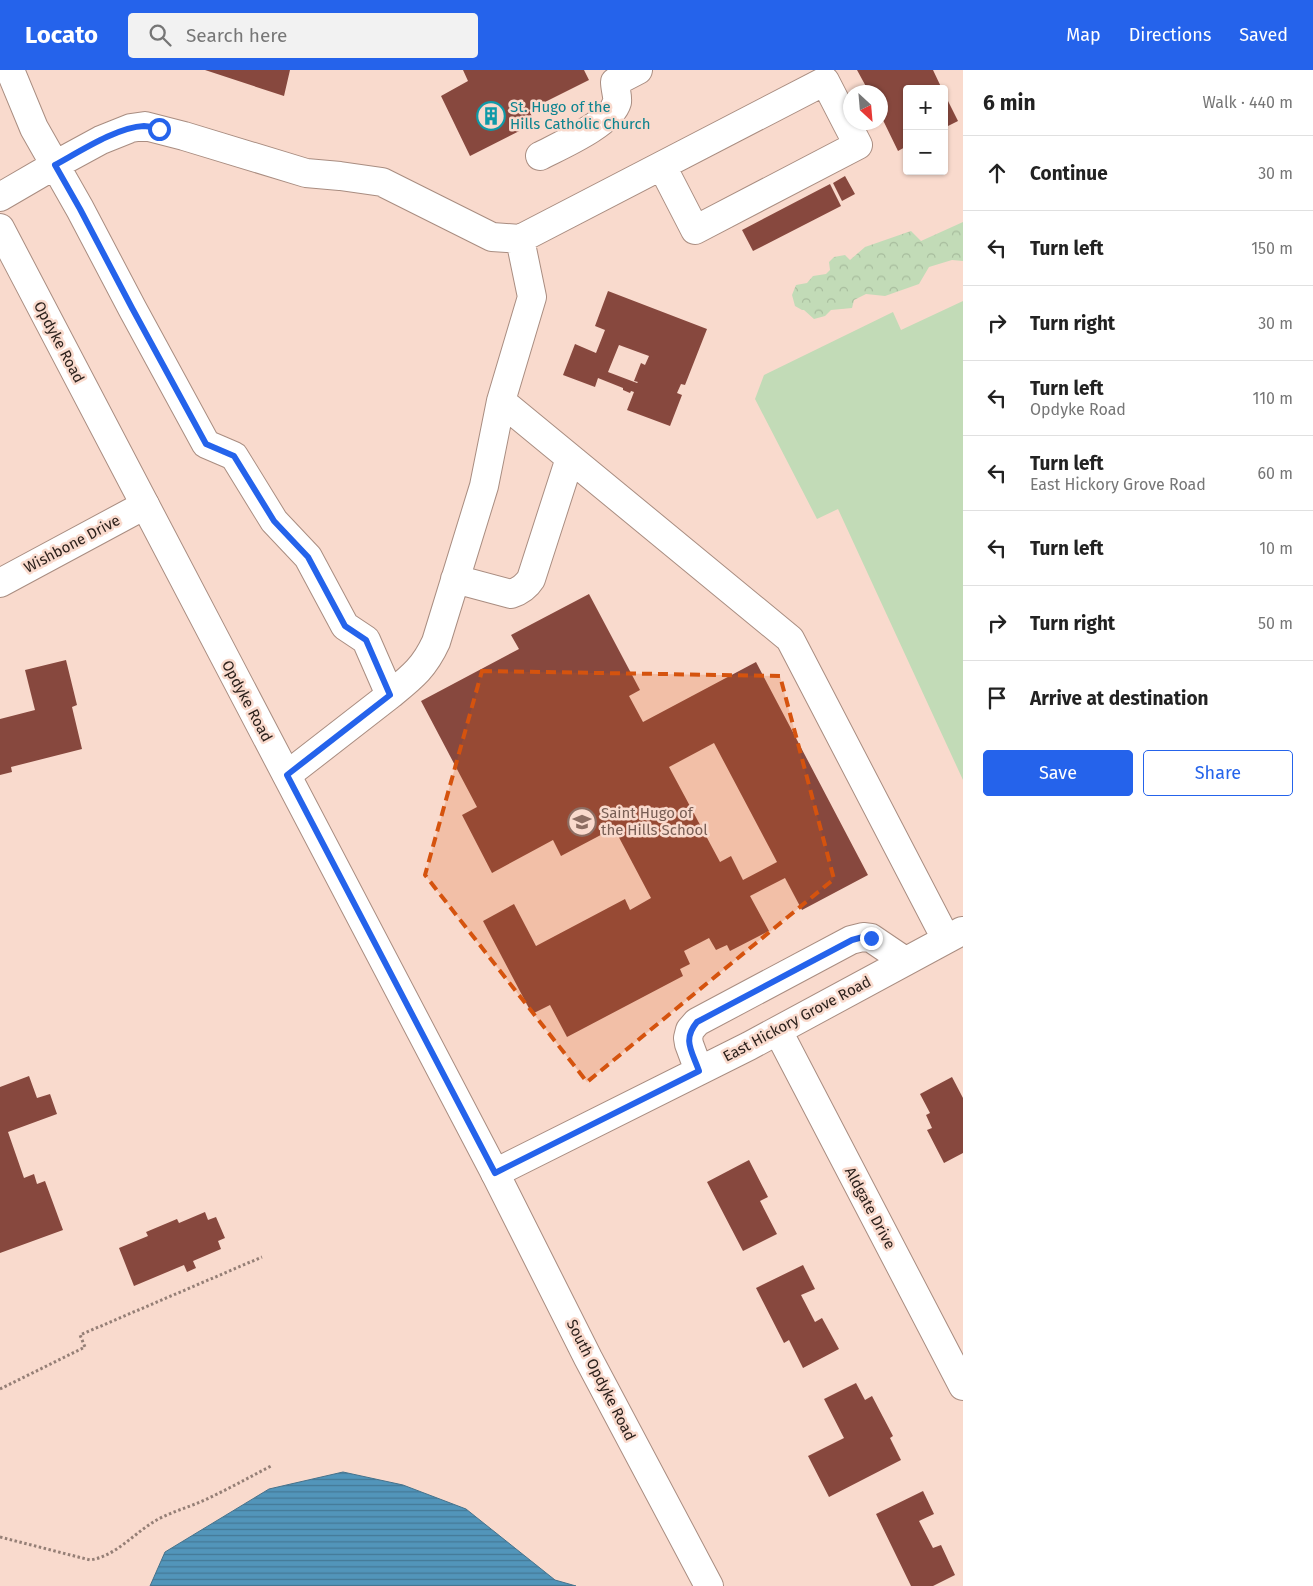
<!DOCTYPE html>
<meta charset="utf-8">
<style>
:root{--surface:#fff;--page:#f2f2f2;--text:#222;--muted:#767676;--line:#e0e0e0;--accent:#2563eb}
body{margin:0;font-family:"Fira Sans",sans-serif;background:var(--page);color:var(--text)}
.controls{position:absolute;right:15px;top:15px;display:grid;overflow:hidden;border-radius:5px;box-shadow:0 1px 4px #0004}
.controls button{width:45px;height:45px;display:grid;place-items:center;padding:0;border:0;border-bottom:1px solid var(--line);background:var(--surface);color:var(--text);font:25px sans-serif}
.compass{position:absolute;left:843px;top:15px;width:45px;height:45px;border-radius:50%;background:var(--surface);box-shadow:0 1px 4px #0004;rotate:154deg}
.stop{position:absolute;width:15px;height:15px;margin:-11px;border:4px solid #2563eb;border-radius:50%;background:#fff}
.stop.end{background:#2563eb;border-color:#fff;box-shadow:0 1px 5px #0008}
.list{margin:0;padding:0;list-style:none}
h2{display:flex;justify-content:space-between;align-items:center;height:65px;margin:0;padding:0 20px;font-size:21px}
h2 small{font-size:16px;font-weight:400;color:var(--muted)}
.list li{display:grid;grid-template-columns:32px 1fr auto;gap:15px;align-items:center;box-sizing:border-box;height:75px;padding:0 20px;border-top:1px solid var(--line)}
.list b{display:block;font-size:19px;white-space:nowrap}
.list p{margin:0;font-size:16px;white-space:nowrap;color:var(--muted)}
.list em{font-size:16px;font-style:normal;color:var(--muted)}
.actions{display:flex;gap:10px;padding:15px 20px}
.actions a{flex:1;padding:11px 0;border:1px solid var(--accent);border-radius:5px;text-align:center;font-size:18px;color:var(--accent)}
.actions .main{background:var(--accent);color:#fff}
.icon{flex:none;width:28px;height:28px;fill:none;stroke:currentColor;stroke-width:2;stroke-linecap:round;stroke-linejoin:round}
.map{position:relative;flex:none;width:963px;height:1516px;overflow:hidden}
header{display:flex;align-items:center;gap:30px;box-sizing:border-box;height:70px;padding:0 25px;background:var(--accent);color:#fff}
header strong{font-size:24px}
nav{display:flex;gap:28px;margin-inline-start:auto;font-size:18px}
.search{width:350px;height:45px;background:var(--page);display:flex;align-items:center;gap:12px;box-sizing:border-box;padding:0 18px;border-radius:5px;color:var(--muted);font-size:19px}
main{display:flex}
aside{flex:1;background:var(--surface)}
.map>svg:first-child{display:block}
</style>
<header>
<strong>Locato</strong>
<div class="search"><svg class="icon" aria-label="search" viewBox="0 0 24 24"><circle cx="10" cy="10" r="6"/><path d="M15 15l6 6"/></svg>Search here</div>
<nav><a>Map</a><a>Directions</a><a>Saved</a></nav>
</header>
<main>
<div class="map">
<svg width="963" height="1516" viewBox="0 0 963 1516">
<defs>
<pattern id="park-crowns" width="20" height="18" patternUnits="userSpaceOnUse" patternTransform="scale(1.25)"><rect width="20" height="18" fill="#c2dbb7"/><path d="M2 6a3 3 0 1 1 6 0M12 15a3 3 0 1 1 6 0" fill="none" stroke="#a7bc9d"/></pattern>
<pattern id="water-rules" width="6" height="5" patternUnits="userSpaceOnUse" patternTransform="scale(1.25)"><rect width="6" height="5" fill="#5295ba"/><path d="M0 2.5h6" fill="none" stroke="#447996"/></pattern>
</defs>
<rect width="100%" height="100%" fill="#f9dacd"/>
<path fill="url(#park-crowns)" d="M963 152V191L952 190 929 197 919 214 885 226 866 224 854 230 852 238 831 240 825 246 814 249 804 240H802L795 236 792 225 796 215 807 213 813 206 826 204 830 200 829 192 834 187 845 185 850 190 865 177 911 161 921 171Z"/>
<path fill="#c2dbb7" d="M963 231V710L838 439 817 449 755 329 764 305 893 242 901 260Z"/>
<path fill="url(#water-rules)" stroke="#47728b" d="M343 1402 403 1415 466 1439 555 1510 576 1516H150L165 1482 269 1419Z"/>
<path fill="#87483e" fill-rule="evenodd" d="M205 0H290L284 26Z
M463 0H584L589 10 529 40 535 53 470 86 441 26 468 11Z
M857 0H933L942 19H907V76L898 81 881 46V22H869Z
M944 23 958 51 944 58Z
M845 106 855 124 842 131 833 113Z
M830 114 841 136 753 181 742 160Z
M608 221 707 259 685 315 681 314 677 323 682 325 670 356 627 340 634 322 631 321 630 323 623 320V318L598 308 595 317 563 305 575 274 596 283 605 260 595 256ZM619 275 649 286 645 295 641 293 634 311 638 312 637 313 608 302Z
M589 524 640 620 629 626 643 652 756 592 868 805 802 840 785 808 750 826 769 861 730 881 727 875 716 880 709 868 684 881 690 894 680 899 683 906 567 967 550 935 532 944 483 851 514 834 536 876 625 829 630 840 651 828 614 758 561 786 553 770 492 803 462 745 477 737 421 631 519 579 511 565ZM714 673 777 792 743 810 731 786 720 792 669 697Z
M66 590 77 635 72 637 82 679 11 697 12 702 0 705V649L35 640 25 600Z
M29 1006 37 1028 50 1024 57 1044 8 1062 24 1108 34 1104 37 1114 45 1111 63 1160 0 1183V1017Z
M952 1007 963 1028V1083L944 1093 927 1060 932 1058 926 1045 930 1043 920 1024Z
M749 1090 768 1127 760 1131 777 1164 743 1181 707 1112Z
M205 1142 208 1150 216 1147 225 1168 218 1171 221 1179 193 1191 196 1198 187 1202 184 1195 134 1216 119 1178 148 1166 146 1162 177 1149 179 1153Z
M803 1195 815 1219 801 1225 815 1252 822 1248 839 1279 803 1298 789 1270 784 1273 756 1218Z
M856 1313 865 1330 872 1326 893 1366 890 1368 901 1390 829 1427 808 1386 844 1368 824 1329Z
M923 1421 934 1444 919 1451 933 1478 941 1475 955 1505 933 1516H911L876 1444Z"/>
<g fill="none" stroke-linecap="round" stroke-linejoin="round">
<defs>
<path id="minor" d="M540 86C559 76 611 54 617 32 618 27 615 18 615 12L638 0
M0 127 55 95 34 58 10 0
M501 331 790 569 946 869
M455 509 511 524C520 521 526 517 531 509L570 388
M0 513 145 435
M390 625C412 607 424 598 436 572L484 416 501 331 532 227 520 169
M287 705 390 625 366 570 345 556 308 487 274 451 234 386 206 374 132 238 80 139 55 95 101 70 131 58 145 56 184 66 306 103 340 106 382 112 492 167 520 169 825 11 858 75 695 160 662 96
M778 961 963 1316
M699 1001 689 974 688 968 690 960 697 952 851 870 863 867 871 868 905 891
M495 1103 749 976 962 861"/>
<path id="major" d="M0 158 495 1103 588 1288 709 1516"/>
</defs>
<use href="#minor" stroke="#a98d81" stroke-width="30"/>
<use href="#major" stroke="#a98d81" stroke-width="30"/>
<path stroke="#957f76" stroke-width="3" stroke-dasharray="2.5 2.5" stroke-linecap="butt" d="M0 1319 85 1277 80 1265 262 1187
M0 1467 90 1490C116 1486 133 1464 155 1451 172 1441 191 1437 209 1428 230 1418 250 1407 271 1396"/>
<use href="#minor" stroke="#fff" stroke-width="28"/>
<use href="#major" stroke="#fff" stroke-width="28"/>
</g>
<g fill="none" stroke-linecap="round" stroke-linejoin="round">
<path stroke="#2563eb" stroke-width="6" d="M159 59C154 58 149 56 144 56 117 57 79 82 55 95L80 139 132 238 206 374 234 386 274 451 308 487 345 556 366 570 390 625 287 705 495 1103 699 1001C692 981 682 970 697 952L852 870 863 867 871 868"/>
</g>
<path fill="#d5530e" fill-opacity="0.2" stroke="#d5530e" stroke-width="4" stroke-dasharray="10 6" stroke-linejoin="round" d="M482 601 780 606 834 809 587 1012 425 805Z"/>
<defs>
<symbol id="building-ring" viewBox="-11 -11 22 22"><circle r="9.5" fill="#f9dacd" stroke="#0f9aa8" stroke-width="1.5"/><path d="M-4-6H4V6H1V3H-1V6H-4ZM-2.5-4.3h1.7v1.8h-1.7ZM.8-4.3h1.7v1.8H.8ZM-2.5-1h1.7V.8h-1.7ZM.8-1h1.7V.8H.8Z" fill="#0f9aa8"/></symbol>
<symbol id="school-ring" viewBox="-11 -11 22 22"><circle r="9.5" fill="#f9dacd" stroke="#8d6e63" stroke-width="1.5"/><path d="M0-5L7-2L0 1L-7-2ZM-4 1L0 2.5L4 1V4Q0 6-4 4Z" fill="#8d6e63"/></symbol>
</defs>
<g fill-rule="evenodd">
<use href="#building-ring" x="475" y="30" width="32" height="32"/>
<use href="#school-ring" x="566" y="736" width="32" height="32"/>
</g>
<g text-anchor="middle" stroke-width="5" stroke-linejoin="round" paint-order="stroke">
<g font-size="15" fill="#0d838f" stroke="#f9dacd" text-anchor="start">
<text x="510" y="42">St. Hugo of the<tspan x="510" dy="17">Hills Catholic Church</tspan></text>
</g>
<g font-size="15" fill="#2c211c" stroke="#f9dacd">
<text transform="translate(59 272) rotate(62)" y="5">Opdyke Road</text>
<text transform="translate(72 474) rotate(-28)" y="5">Wishbone Drive</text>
<text transform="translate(247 631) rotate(62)" y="5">Opdyke Road</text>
<text transform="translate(797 949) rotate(-28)" y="5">East Hickory Grove Road</text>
<text transform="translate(870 1138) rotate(62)" y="5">Aldgate Drive</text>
<text transform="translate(601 1310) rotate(63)" y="5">South Opdyke Road</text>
</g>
<g font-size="15" fill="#785e54" stroke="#f9dacd" text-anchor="start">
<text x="601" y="748">Saint Hugo of<tspan x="601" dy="17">the Hills School</tspan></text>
</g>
</g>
</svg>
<div class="controls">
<button>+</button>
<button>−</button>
</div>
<svg class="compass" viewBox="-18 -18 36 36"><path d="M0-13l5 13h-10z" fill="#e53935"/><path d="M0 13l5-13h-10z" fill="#767676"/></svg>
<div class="stop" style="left:159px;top:59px"></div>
<div class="stop end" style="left:871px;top:868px"></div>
</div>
<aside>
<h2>6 min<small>Walk · 440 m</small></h2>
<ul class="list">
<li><svg class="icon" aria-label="ahead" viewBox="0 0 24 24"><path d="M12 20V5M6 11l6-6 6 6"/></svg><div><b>Continue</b></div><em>30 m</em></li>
<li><svg class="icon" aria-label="left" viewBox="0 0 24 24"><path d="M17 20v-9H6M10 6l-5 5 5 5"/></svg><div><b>Turn left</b></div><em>150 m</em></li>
<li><svg class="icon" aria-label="right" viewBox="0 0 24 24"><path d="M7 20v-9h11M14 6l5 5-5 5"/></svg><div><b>Turn right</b></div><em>30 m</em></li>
<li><svg class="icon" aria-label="left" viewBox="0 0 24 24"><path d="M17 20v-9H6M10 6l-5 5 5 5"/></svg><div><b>Turn left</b><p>Opdyke Road</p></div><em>110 m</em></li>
<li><svg class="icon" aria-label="left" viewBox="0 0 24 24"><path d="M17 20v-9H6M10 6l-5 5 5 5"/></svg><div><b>Turn left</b><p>East Hickory Grove Road</p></div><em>60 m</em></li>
<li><svg class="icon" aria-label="left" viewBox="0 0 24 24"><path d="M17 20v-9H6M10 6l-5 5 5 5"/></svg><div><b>Turn left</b></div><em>10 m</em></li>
<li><svg class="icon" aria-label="right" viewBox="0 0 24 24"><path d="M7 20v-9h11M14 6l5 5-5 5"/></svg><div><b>Turn right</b></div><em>50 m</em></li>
<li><svg class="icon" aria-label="arrive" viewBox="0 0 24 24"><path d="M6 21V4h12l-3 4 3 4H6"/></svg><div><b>Arrive at destination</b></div></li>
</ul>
<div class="actions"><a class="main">Save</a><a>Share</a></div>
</aside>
</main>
